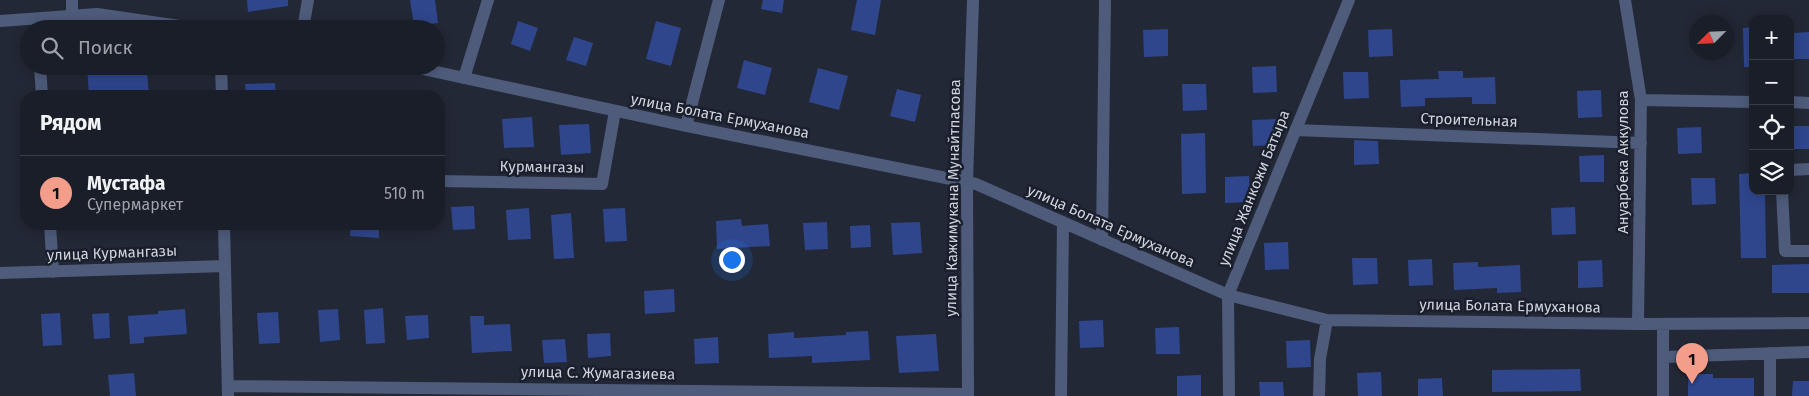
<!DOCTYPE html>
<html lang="ru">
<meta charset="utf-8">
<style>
:root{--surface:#1a1e28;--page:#232730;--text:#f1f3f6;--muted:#9fa2a8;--line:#383c45;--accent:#f49d8b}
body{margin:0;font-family:"Fira Sans",sans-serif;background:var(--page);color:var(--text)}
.controls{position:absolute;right:15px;top:15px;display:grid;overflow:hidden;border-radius:10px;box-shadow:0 2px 12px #0003}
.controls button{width:45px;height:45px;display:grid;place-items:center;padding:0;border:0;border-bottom:1px solid var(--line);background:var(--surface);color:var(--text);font:25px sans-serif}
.compass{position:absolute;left:1689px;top:15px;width:45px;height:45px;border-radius:50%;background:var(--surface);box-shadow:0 2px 12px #0003;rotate:246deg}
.you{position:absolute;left:731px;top:259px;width:18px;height:18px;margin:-12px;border:4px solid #fff;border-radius:50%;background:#1a73e8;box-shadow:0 0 0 8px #1a73e833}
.badge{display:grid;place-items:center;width:32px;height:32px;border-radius:50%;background:var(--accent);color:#111;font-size:16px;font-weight:700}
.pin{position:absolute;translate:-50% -41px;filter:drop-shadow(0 1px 2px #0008)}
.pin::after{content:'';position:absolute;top:26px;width:18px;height:15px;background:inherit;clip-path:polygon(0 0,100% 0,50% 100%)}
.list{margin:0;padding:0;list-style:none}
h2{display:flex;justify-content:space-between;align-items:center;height:65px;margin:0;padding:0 20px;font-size:21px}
h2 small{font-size:16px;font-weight:400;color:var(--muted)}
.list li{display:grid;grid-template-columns:32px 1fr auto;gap:15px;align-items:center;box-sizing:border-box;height:75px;padding:0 20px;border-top:1px solid var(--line)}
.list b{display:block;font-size:19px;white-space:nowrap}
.list p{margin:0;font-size:16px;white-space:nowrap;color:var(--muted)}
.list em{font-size:16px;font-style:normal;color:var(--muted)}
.icon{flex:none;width:28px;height:28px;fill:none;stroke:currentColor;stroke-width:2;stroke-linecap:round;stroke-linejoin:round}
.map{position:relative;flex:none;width:1809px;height:396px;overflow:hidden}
.search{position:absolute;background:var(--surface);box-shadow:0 2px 12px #0003;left:20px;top:20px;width:425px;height:55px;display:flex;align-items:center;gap:12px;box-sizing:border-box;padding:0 18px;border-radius:28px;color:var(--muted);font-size:19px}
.panel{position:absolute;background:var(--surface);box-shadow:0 2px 12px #0003;left:20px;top:90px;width:425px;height:140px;border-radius:20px}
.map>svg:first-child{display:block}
</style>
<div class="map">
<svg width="1809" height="396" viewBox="0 0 1809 396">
<rect width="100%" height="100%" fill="#232836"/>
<path fill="#2f468d" d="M247 0H288V6L248 12Z
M410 0H435L438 23 414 26Z
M763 0H784L782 13 761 9Z
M857 0H881L875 35 851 30Z
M518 21 538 28 530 51 511 44Z
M656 21 681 28 671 66 646 59Z
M1753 27V67H1744L1743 28Z
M1168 29V56L1144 57 1143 30Z
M1392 29 1393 56 1369 57 1368 30Z
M1809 32V59H1794L1793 33Z
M574 37 593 43 586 66 566 60Z
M744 60 772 68 765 95 737 88Z
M87 66H108V72L147 70 149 96H127V92L89 94Z
M1276 66 1277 92 1253 93 1252 67Z
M818 68 848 76 839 110 809 102Z
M1438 71H1463V78L1495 77 1496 104H1472V97L1425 98V106L1401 107 1400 80 1439 79Z
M1343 72H1368L1369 98 1344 99Z
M275 83 276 96H246L245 84Z
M1182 84H1206L1207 110 1183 111Z
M897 89 921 95 915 122 890 116Z
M1601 90 1602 117 1578 118 1577 91Z
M532 117 534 147 504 148 502 119Z
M1276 119 1277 145 1253 146 1252 120Z
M589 124 591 153 561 155 559 125Z
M1790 126H1809V149H1790Z
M1701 127 1702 153 1678 154 1677 128Z
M1205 133 1206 193 1182 194 1181 134Z
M1354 140 1378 141 1379 164 1354 165Z
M1604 155V182H1580L1579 156Z
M1753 173V191H1765L1766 258H1741L1739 174Z
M1249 176 1250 202 1225 203V177Z
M1691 178H1715L1716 204 1692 205Z
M474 206 475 229 453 230 451 207Z
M1575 207 1576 234 1552 235 1551 208Z
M529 208 531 239 508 240 506 210Z
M625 208 627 241 605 242 603 209Z
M571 213 574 258 554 259 551 215Z
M741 219 742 226 768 224 770 246 717 249 716 221Z
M827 222 828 249 805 250 803 223Z
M920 222 922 253 893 255 891 223Z
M351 224H379V238L350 236Z
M870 225 871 247 851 248 850 226Z
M1288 242 1289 269 1265 270 1264 243Z
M1352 258H1377L1378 284 1353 285Z
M1432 259 1433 285 1409 286 1408 260Z
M1602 260 1603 287 1578 288V261Z
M1478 262V267L1520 265 1521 292 1497 293V288L1454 290 1453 263Z
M1809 264V293H1772V265Z
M674 289 675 312 645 314 644 291Z
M383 308 385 343 366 344 364 310Z
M185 309 187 334 144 337V343L130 344 128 316 158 314V311Z
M338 309 340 340 320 342 318 310Z
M278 312 280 343 259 344 257 313Z
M60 313 62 345 43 346 41 314Z
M109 313 110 338 94 339 92 314Z
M428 315 429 338 407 340 405 316Z
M470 316H484V325L510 324 512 351 472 353Z
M1103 320 1104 347 1080 348 1079 321Z
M1179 327 1180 354H1156L1155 328Z
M868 331 870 360 812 363V356L769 358 768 334 794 332V338L846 335V332Z
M610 333 611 356 588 358 587 334Z
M936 334 939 371 899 373 896 336Z
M718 337 719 363 695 364 694 339Z
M565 339 567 362 544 363 542 340Z
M1310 340 1311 367 1287 368 1286 341Z
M1580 369 1581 391 1492 392V370Z
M1381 372 1382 396H1358L1357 373Z
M134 373 136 396H110L108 375Z
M1688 374H1713V378H1754V396H1688Z
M1201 375V396H1177V376Z
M1442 378 1443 396H1418V379Z
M1793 381H1809V396H1792Z
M1259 382H1283L1284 396H1260Z"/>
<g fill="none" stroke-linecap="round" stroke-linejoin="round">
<path stroke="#4e5b7b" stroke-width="12" d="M72 0V16
M1625 0 1641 100 1638 324
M0 21 97 14 200 29
M303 29 308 0
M40 66 42 96
M221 66 222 96
M409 66 686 126 976 184 1228 295 1327 320 1638 324 1809 323
M464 78 488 0
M1641 100 1753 102
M1790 102 1809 103
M686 126 719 0
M1295 130 1641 143
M1790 170 1809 169
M439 181 602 184 615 111
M1782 191 1785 251H1809
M50 224 53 272
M224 224 228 396
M1102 240 1105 0
M0 273 225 266
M1770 353V396
M1663 357 1809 352
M228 386 968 394
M968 396 967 182 973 0
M1061 396 1063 222
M1229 396 1228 295 1349 0
M1319 396 1320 359 1327 320
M1663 396V324"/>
</g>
<g text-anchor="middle" stroke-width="5" stroke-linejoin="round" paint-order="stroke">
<g font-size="15" fill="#cfd3dc" stroke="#191f2c">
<text transform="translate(720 116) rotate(11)" y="5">улица Болата Ермуханова</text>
<text transform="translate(1469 120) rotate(2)" y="5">Строительная</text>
<text transform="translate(1623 162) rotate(-90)" y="5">Ануарбека Аккулова</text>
<text transform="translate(542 167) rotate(1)" y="5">Курмангазы</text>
<text transform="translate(1254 188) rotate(-68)" y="5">улица Жанкожи Батыра</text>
<text transform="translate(953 198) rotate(-89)" y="5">улица Кажимукана Мунайтпасова</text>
<text transform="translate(1111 226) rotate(24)" y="5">улица Болата Ермуханова</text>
<text transform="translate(112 253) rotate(-2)" y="5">улица Курмангазы</text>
<text transform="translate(1510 306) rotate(1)" y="5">улица Болата Ермуханова</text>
<text transform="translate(598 373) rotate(1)" y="5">улица С. Жумагазиева</text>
</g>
</g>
</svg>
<div class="controls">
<button>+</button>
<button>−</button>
<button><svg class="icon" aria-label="locate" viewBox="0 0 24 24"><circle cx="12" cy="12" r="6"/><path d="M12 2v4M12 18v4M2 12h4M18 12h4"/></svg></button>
<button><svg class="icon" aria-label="layers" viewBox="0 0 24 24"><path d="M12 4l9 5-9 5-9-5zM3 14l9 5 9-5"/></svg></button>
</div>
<svg class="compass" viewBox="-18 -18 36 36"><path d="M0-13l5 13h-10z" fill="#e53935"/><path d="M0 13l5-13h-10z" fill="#9fa2a8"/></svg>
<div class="you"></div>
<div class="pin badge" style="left:1692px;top:384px">1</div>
<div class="search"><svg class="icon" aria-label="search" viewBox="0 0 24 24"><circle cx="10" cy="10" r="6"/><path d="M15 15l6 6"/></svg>Поиск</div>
<section class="panel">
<h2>Рядом<small></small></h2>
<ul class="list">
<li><span class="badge">1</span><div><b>Мустафа</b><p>Супермаркет</p></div><em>510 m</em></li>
</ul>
</section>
</div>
